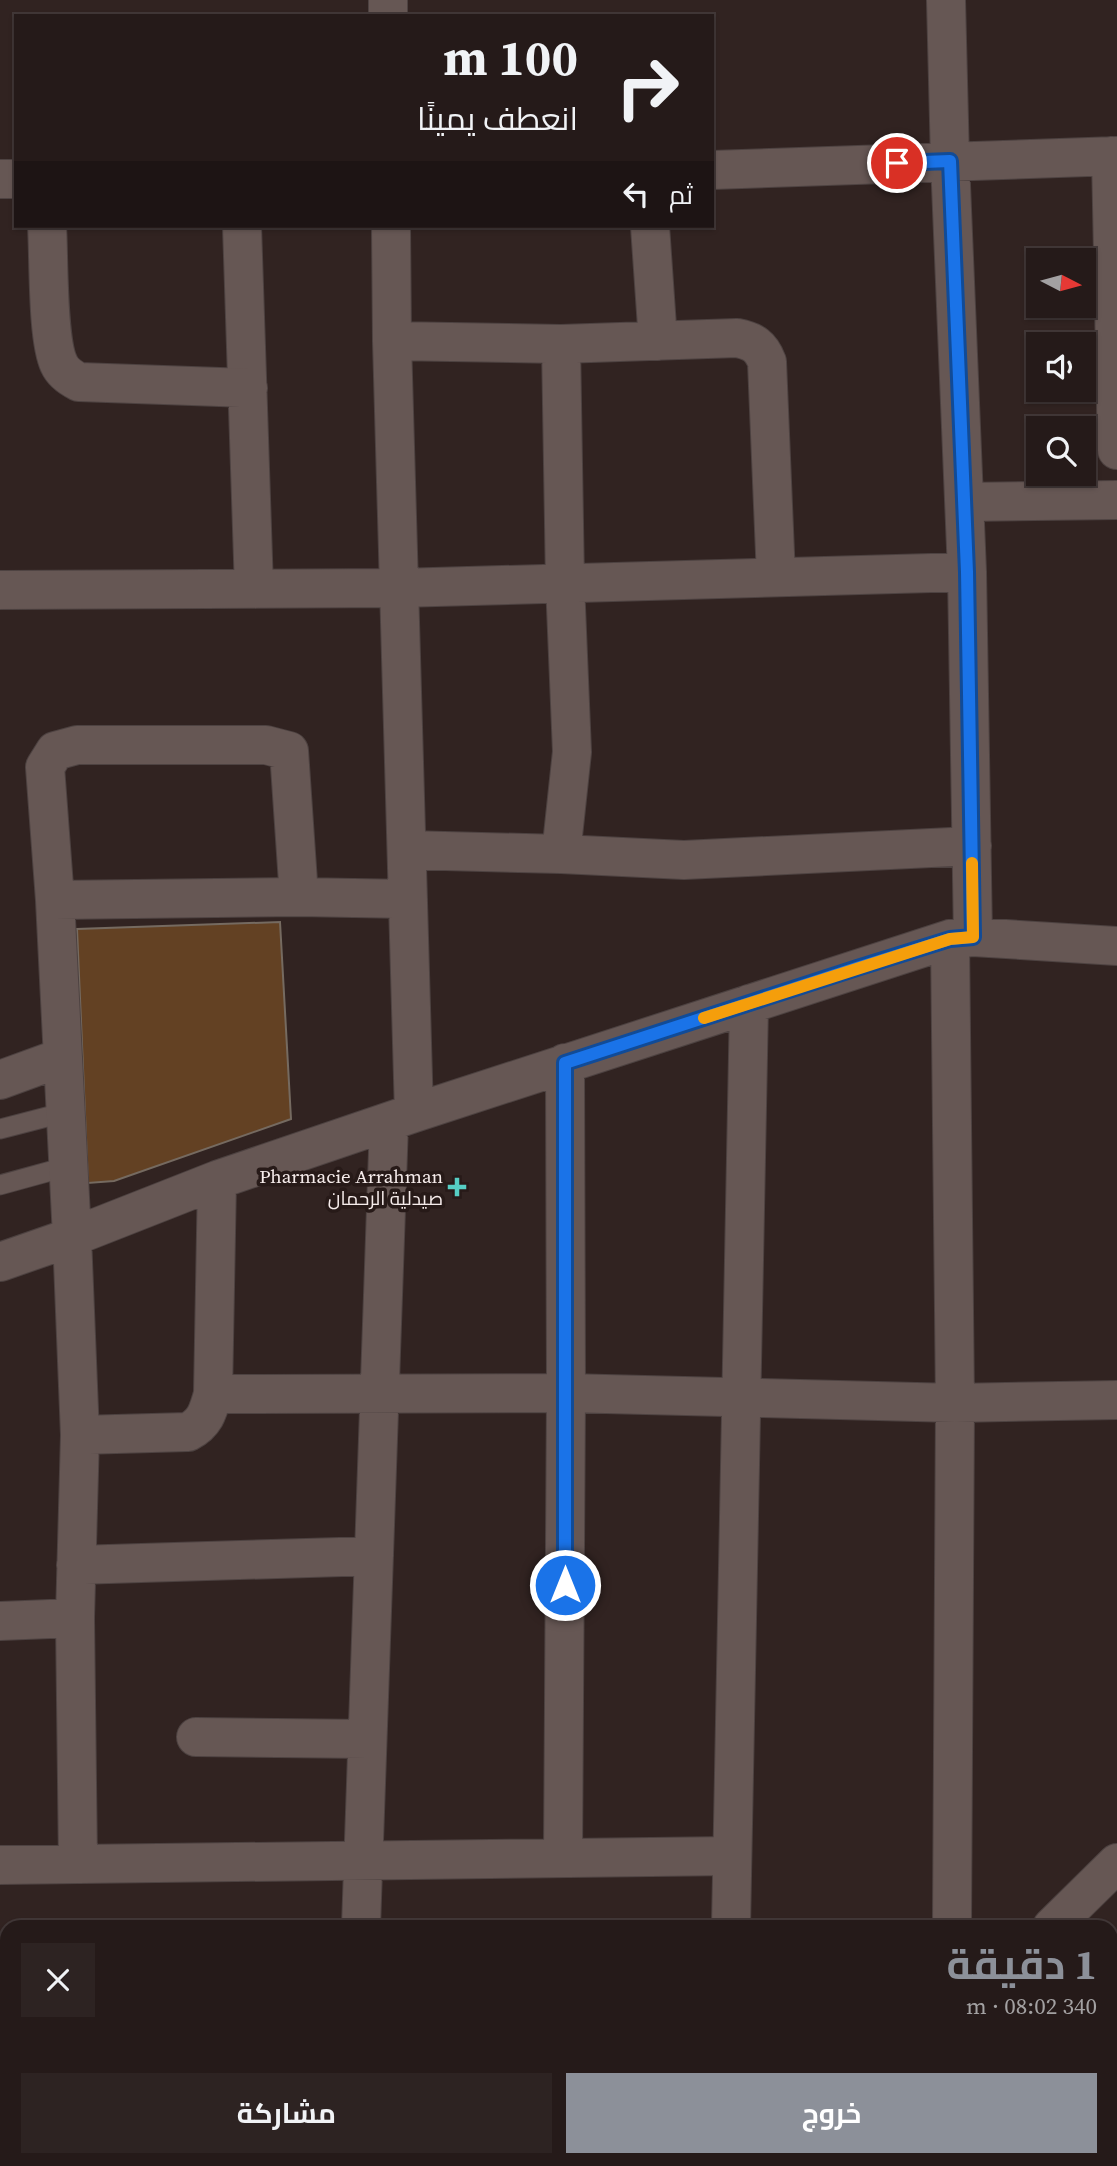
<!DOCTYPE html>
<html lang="ar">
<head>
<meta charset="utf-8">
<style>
  :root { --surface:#251a19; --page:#2d2322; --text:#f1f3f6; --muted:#a3a1a2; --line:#423838; --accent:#8c9099 }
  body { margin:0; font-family:"Source Serif 4",Cairo,serif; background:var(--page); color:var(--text); direction:rtl; height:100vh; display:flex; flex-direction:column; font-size:26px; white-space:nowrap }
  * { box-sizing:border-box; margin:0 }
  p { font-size:23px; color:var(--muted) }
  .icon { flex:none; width:38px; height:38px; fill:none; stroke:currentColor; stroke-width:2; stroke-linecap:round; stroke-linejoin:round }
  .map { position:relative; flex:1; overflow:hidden; direction:ltr }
  .sheet { position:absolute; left:0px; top:1920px; width:1118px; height:247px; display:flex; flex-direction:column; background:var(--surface); border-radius:21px 21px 0 0; box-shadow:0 2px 5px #0004,0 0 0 2px var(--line); direction:rtl }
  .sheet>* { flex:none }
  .top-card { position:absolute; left:14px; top:14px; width:700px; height:214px; border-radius:0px; box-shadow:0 2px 5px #0004,0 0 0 2px var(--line); direction:rtl; background:#251a19; color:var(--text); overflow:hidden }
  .needle { width:46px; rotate:96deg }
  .fabs { position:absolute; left:1026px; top:248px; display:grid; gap:14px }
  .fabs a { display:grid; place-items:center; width:70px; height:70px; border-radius:0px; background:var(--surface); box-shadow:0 2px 5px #0004,0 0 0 2px var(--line); font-size:35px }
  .pin { position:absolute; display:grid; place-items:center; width:60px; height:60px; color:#fff; margin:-30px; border:4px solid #fff; border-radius:50%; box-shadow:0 2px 7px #0007 }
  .me { position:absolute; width:77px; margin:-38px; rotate:0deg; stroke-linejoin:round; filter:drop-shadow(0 0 5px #0008) }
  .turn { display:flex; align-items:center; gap:24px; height:147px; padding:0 21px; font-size:32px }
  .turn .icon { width:91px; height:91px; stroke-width:2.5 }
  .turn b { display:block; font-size:49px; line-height:60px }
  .then { display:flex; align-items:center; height:66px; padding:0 21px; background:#0003; gap:14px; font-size:26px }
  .round { display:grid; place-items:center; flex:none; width:74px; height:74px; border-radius:0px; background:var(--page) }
  .overview { display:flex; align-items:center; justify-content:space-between; height:119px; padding:0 21px }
  h1 { font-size:42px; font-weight:700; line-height:52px; color:var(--accent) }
  .primary-button { display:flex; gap:14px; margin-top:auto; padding:14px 21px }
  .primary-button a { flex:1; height:80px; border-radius:0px; background:var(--accent); color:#fff; font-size:28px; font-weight:700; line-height:80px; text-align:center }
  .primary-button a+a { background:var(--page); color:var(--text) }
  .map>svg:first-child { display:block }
</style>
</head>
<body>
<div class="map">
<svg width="1117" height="2166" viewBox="0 0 1117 2166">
  <rect width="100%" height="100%" fill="#312321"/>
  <!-- building -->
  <path fill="#634123" stroke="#756a60" stroke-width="2" d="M280,922L291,1119L114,1181L88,1183L77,929Z"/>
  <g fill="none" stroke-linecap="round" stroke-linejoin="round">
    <defs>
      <path id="service" d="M0,1129L66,1112
        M0,1185L69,1166"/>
      <path id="minor" d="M388,0V16
        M946,0L950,161L967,572L973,937
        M1111,156L1117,450
        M712,170L1117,156
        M0,179H16
        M47,226C49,257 47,339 59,364C63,373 71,378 79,382L248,388
        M242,226L254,589
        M391,226L392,341L414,1113
        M650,226L658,341
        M392,341L561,344L737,338C753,341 761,346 767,362L776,577
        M561,344L565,583L572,752L561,854L684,860L972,846
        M965,502L1117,500
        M0,590L399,588L967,572
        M407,850L561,854
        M55,900L299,897
        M950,939L955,1403L952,1927
        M0,1080L63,1057
        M0,1262L72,1237L217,1180L414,1113L950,939L973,937L1117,946
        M213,1394L566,1393L955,1403L1117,1400
        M80,1435L188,1432C205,1423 208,1412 213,1394L217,1180
        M76,1565L374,1556
        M0,1621L75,1618
        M196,1737L367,1739
        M563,1858L566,1393L565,1063
        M78,1864L75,1618L80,1435L72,1237L55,900L45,767L55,751L77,745H266L289,751L299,897L408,899
        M0,1865L732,1856
        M361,1927L389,1123
        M731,1927L749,1004
        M1052,1927L1117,1863
        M956,2160V2166
        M328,2166V2160"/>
      <path id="tertiary" d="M0,2004H7
        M0,2047H7
        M1111,2159L1117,2164"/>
    </defs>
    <!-- service casing -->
    <use href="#service" stroke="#4d4241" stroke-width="21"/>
    <!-- minor casing -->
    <use href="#minor" stroke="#4d4241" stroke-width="40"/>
    <!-- tertiary casing -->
    <use href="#tertiary" stroke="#4d4241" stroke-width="40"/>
    <!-- service -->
    <use href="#service" stroke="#665754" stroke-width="19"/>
    <!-- minor -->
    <use href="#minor" stroke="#665754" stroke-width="38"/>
    <!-- tertiary -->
    <use href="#tertiary" stroke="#665754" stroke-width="38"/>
  </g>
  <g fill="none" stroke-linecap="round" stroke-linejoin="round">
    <defs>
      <path id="route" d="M565,1585V1063L857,968L950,939L973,937L967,572L950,161L897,163"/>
    </defs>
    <!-- route casing -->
    <use href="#route" stroke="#114b97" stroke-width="18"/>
    <!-- route -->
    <use href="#route" stroke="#1a73e8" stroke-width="12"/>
    <!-- slow -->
    <path stroke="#f59e0b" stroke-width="12" d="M704,1018L950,939L973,937L972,863"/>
  </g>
  <!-- markers -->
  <path fill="#56cec4" stroke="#271a18" stroke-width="2.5" d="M453.5 1176.5h7v7h7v7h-7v7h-7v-7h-7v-7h7z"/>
  <g text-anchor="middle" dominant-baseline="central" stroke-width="7" stroke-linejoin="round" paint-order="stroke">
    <!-- poi labels -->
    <g font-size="19" fill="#f6eceb" stroke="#271a18" text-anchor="end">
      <text x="443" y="1176">Pharmacie Arrahman<tspan x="443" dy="22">صيدلية الرحمان</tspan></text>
    </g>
  </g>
</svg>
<div class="fabs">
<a><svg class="needle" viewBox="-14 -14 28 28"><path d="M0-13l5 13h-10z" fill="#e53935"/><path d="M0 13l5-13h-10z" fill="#a3a1a2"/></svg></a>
<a><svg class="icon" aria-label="sound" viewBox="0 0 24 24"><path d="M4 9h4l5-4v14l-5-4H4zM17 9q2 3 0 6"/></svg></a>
<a><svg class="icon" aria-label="search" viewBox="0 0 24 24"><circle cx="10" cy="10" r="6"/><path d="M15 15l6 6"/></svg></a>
</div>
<div class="pin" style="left:897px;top:163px;background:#d93025"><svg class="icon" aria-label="arrive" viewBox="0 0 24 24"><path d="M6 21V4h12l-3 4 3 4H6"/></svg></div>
<svg class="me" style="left:565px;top:1585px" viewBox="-20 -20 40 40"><circle r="17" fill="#1a73e8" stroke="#fff" stroke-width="3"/><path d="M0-11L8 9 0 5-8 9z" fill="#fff"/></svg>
<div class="top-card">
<div class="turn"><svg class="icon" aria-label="right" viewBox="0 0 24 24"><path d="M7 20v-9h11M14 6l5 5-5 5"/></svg><div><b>100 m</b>انعطف يمينًا</div></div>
<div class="then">ثم<svg class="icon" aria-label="left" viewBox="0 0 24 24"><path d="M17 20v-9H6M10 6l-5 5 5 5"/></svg></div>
</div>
<section class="sheet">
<div class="overview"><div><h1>1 دقيقة</h1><p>340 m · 08:02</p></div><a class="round"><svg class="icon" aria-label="close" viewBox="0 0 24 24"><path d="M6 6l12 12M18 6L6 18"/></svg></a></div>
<div class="primary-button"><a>خروج</a><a>مشاركة</a></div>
</section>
</div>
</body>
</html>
